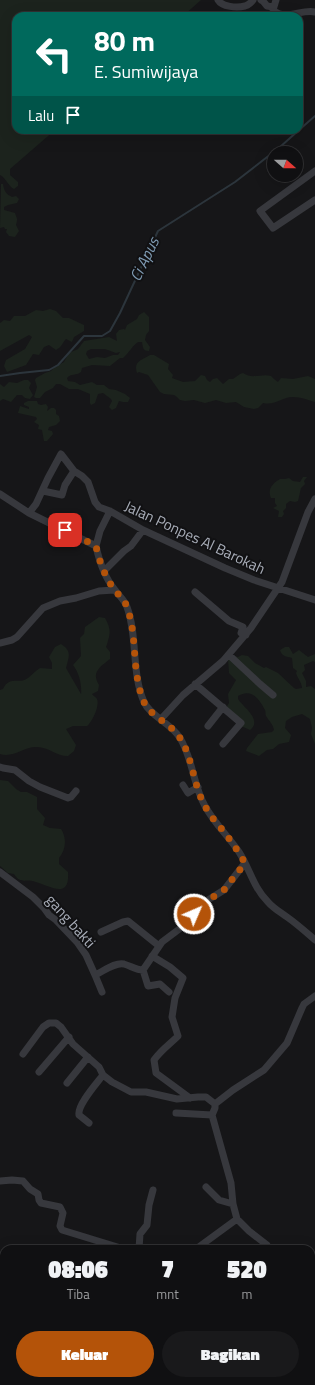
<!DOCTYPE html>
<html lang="id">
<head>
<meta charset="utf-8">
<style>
  :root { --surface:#101012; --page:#19191b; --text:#f1f3f6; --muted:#9c9d9f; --line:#303032; --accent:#b45309 }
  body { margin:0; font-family:"Titillium Web",sans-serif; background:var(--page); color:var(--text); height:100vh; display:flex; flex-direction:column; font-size:15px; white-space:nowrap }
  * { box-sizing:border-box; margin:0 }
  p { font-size:13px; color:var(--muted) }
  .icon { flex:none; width:22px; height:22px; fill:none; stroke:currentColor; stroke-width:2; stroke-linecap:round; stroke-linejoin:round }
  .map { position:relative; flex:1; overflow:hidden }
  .drawer { position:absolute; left:0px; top:1245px; width:315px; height:140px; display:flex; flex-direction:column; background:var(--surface); border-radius:12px 12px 0 0; box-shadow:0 4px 16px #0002,0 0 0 1px var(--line) }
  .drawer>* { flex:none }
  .top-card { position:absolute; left:12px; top:12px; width:291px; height:122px; border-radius:12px; box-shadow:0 4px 16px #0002,0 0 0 1px var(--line); background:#00695c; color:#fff; overflow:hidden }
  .needle { width:26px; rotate:111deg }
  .buttons { position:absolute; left:267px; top:146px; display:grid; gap:8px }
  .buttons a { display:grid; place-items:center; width:36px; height:36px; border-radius:50%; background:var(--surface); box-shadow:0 4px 16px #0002,0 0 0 1px var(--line); font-size:20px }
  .pin { position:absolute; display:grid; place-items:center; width:34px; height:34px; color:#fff; margin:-17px; border-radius:8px; box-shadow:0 2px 6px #0006 }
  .me { position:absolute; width:44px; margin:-22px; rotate:45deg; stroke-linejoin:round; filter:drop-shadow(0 0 3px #0008) }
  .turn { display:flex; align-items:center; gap:14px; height:84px; padding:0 16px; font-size:18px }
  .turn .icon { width:52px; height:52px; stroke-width:2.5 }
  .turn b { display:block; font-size:28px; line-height:34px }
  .then { display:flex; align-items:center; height:38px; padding:0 16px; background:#0003; gap:8px; font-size:15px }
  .eta { display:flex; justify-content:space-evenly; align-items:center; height:68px; text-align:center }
  .eta b { font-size:24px; font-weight:800; line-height:28px }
  .primary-button { display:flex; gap:8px; margin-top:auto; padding:8px 16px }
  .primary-button a { flex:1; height:46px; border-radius:24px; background:var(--accent); color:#fff; font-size:16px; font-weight:800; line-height:46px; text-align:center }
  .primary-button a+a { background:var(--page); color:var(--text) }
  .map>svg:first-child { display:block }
</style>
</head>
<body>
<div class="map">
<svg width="315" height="1385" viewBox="0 0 315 1385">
  <rect width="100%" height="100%" fill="#161618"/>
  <!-- green -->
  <path fill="#1c231d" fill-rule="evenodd" d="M0,0H201L183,16H16V130H55L10,169V175L18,182V186L14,189C8,186 6,178 0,175Z
    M1,184H3C4,191 6,194 12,197L16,196L19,199L17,203L8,205L4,207V210L15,213C17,220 18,217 16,225L19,231L15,237L9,236L6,232L7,229H5L4,227L0,228Z
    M50,309L56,311L63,318H69L84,325V331L74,337L72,342L66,339C62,343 63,346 56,350L49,345L44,347L39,355L33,354L26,365L7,372L4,366L6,360L25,349L32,337L29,335L0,351V323L4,320L10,321L14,316H25L36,310L43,311Z
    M144,312L149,317V331L146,335L145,340L150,347L149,351C143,351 143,348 142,342H138C132,346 129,353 123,358H120L110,366L92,365L82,368L81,372C76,376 71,373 67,378L68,381L75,382L80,385L92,382L97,385H104L109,389L116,390L125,394L130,398L128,402H123L119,401L116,408L112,410L109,407L112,401L111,399L103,393L98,394L95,403L91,405L90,403V394L78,389H69L60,384H56L53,388L45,392L40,398H36L34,397L37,387L35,380L36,378L45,373L51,371L55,367L64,362L69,353L78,349L84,341L109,337L117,341L116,334L119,330L124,329L125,330L127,325L137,319L139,315ZM91,349H105L116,353L120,352L118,355H113L105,358L97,357L89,359L86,354L87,351Z
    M150,355H154L169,364L168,369L173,375L172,378L183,382L195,381L201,375L205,376L207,380L210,382L213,379L217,378L223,384L229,379H233L240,374L243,373C253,380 261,373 271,376L274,379L278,382L281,378L293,379L308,376L315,379V402C308,400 301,397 293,397C282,397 275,406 263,403L258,408L254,409L244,407L236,402L226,403L216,400L205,403L194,400L185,401L180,400L177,397L174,395L164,394L160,392L148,375L139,372L137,373C133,361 142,360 150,355Z
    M24,380H28L31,383L29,388L33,395L30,399L25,398L22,395H17L11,402L3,399L0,401V384L4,387L9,382L17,383Z
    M28,401H37L38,404L41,405L46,404L48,407L47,411L51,408H54L56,410V414L59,416L60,421L56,425L49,427L48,430L52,431L53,434L47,441H44L42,430L38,429L39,425L34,422L37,419L36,417L18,413L20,406L29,409V407L24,405V403Z
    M303,477H307L304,481L305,484L301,488L298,501L295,502L290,501L286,504V508L283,511L284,514L282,517H278L279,511L273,508L277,506L275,503V498H271C267,489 273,483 280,479H285L289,478L293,481L300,482Z
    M99,617L105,618C112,630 110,635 106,647L110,652V659C100,667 91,672 99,685L98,691L92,694C93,696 96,697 97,699C100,706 92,722 87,726H73L66,729L76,745L74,751L68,756C56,756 47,746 36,747C23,747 14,758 0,754V690L3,689C10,675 19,685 28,678C32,675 35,671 40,668L52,669V663L49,657L55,647L61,644C72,651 69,656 66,668L81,694C82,684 79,673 73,665L81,656L80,638L84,634L85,627Z
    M285,647H289L293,654L299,650L308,657L315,654V662L313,661L304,665L305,670L302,673L306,681V687L311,686L315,689V744L311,734L312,728L310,719L302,714L292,717L286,721L285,728L291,735L289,742L279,744L273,749L267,750L259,756L246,751L247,748L258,734L272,732L274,730C273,724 269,721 266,716C265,714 266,712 265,710C259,698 251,688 238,696V699C243,707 263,720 250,730L241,726L226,708L229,703L228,694L236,680L229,673L228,659L232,655L238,657L242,655L248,656L255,663L264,668L266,667L278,673L294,688L296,689L302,688C302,683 298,679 296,673L297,671L293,668L292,658C286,656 282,657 280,650Z
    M0,780L8,781L16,789L21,792H27L37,797V809L45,818L43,825L50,828L61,829C67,838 66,850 59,858V864L68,872C70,900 50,886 36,882C25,878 21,885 14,874L8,873L0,866Z"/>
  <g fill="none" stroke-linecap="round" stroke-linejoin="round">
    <!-- stream -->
    <path stroke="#2c353c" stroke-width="2" d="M299,130L315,116
      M0,376L20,373L49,370L58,365L84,336H102L110,331L120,313L158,231L235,182L280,147L299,130
      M0,1267L4,1271
      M311,1302L315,1305"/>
    <!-- street -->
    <path stroke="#37383d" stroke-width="7" d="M218,0C222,7 237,8 245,6C248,5 251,3 253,0
      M261,0L263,1L267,6L273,7
      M276,0L273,10C285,21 301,9 315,12
      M315,171L260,211L273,228L315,200
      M43,491L62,495L65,485L74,471
      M0,494L29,513L96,546C99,560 105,578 115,590C119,596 124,599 127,607C138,637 131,672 144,702C150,716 172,724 180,738C193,759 193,785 205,806C214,823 229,837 239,852C250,869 253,887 268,902C273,908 280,912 287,917C297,924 306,932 315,940
      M29,513L36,504L48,478L61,454L74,471L82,476L88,482L95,502L99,507L110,511L143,530L225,568L254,580L315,600
      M96,546L100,531L110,511
      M104,571L124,551L131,546L143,530
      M195,592L229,621L243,627L241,633L246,635
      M0,643L12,640L17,637L43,608L60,601L76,598L99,591L114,590
      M229,655L260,684L273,695
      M195,684L241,723L223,744
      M161,719L183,695L223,661L251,628L282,582L308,512L315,499
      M208,726L223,707
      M0,767L3,768L15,770L29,781L40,787L68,798L71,797L76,791
      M183,785L188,793L198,787
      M0,872L33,897L44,908L49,915L56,920L77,942L86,955L95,975C104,971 115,962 124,964C131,966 136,970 143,970
      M101,932L123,922L128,921L159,946
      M152,956L170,967L183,978L175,998L172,1017L178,1036C170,1044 161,1050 154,1060L156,1073L190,1098
      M95,975L102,992
      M169,992L160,984L148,986L143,970L162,942L182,927L197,909L208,900L224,890L245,863
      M23,1054L43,1027L49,1023H56L61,1027L73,1044L99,1067L103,1075
      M39,1072L69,1037
      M67,1083L88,1057
      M176,1113L212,1115
      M89,1123L79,1115C77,1105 97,1083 103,1075L112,1082L131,1092H146L177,1099L198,1097H206L215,1104
      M0,1181L12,1180L23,1181L30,1189L38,1194L39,1200L41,1203L60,1207L63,1213L60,1226L62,1230L124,1249
      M206,1187L219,1200L233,1204
      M139,1249L140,1234L147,1225L149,1205L153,1190
      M196,1249L237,1219
      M268,1249L267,1245L249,1231L237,1219L233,1204L231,1183L212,1115L215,1108V1104L233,1090L264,1070L287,1043L302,1008L304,1004L315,996
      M311,1288L315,1292
      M148,1385L150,1381"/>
  </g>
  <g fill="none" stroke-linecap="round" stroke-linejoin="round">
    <!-- route -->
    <path stroke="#b45309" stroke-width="7" stroke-dasharray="0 12.6" d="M65,530L96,546C99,560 105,578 115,590C119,596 124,599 127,607C138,637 131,672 144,702C150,716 172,724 180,738C193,758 193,785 205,806C209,814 215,821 221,828C230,839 238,851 245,863L224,890L208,900L194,914"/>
  </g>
  <g text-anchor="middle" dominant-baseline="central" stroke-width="4" stroke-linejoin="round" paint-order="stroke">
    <!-- street labels -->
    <g font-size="15" fill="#a8adb8" stroke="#111113">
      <text transform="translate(195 537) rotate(25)">Jalan Ponpes Al Barokah</text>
      <text transform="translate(71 921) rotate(48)">gang bakti</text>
    </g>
    <!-- water labels -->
    <g font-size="16" font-style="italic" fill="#7f9bb3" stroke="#111113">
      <text transform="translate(144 259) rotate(-64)">Ci Apus</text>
    </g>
  </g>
</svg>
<div class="buttons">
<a><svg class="needle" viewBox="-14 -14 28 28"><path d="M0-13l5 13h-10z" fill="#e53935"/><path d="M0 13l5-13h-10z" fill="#9c9d9f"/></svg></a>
</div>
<div class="pin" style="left:65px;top:530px;background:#d93025"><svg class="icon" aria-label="arrive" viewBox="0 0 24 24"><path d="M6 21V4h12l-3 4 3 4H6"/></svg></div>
<svg class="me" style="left:194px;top:914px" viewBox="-20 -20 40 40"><circle r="17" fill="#b45309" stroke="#fff" stroke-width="3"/><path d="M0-11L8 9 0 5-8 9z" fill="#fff"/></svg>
<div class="top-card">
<div class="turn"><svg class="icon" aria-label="left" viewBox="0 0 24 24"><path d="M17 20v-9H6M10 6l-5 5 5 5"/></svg><div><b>80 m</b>E. Sumiwijaya</div></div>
<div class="then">Lalu<svg class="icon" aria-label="arrive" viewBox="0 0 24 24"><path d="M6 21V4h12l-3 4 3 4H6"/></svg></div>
</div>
<section class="drawer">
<div class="eta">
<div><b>08:06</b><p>Tiba</p></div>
<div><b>7</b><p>mnt</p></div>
<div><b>520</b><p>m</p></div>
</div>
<div class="primary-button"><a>Keluar</a><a>Bagikan</a></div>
</section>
</div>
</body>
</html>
